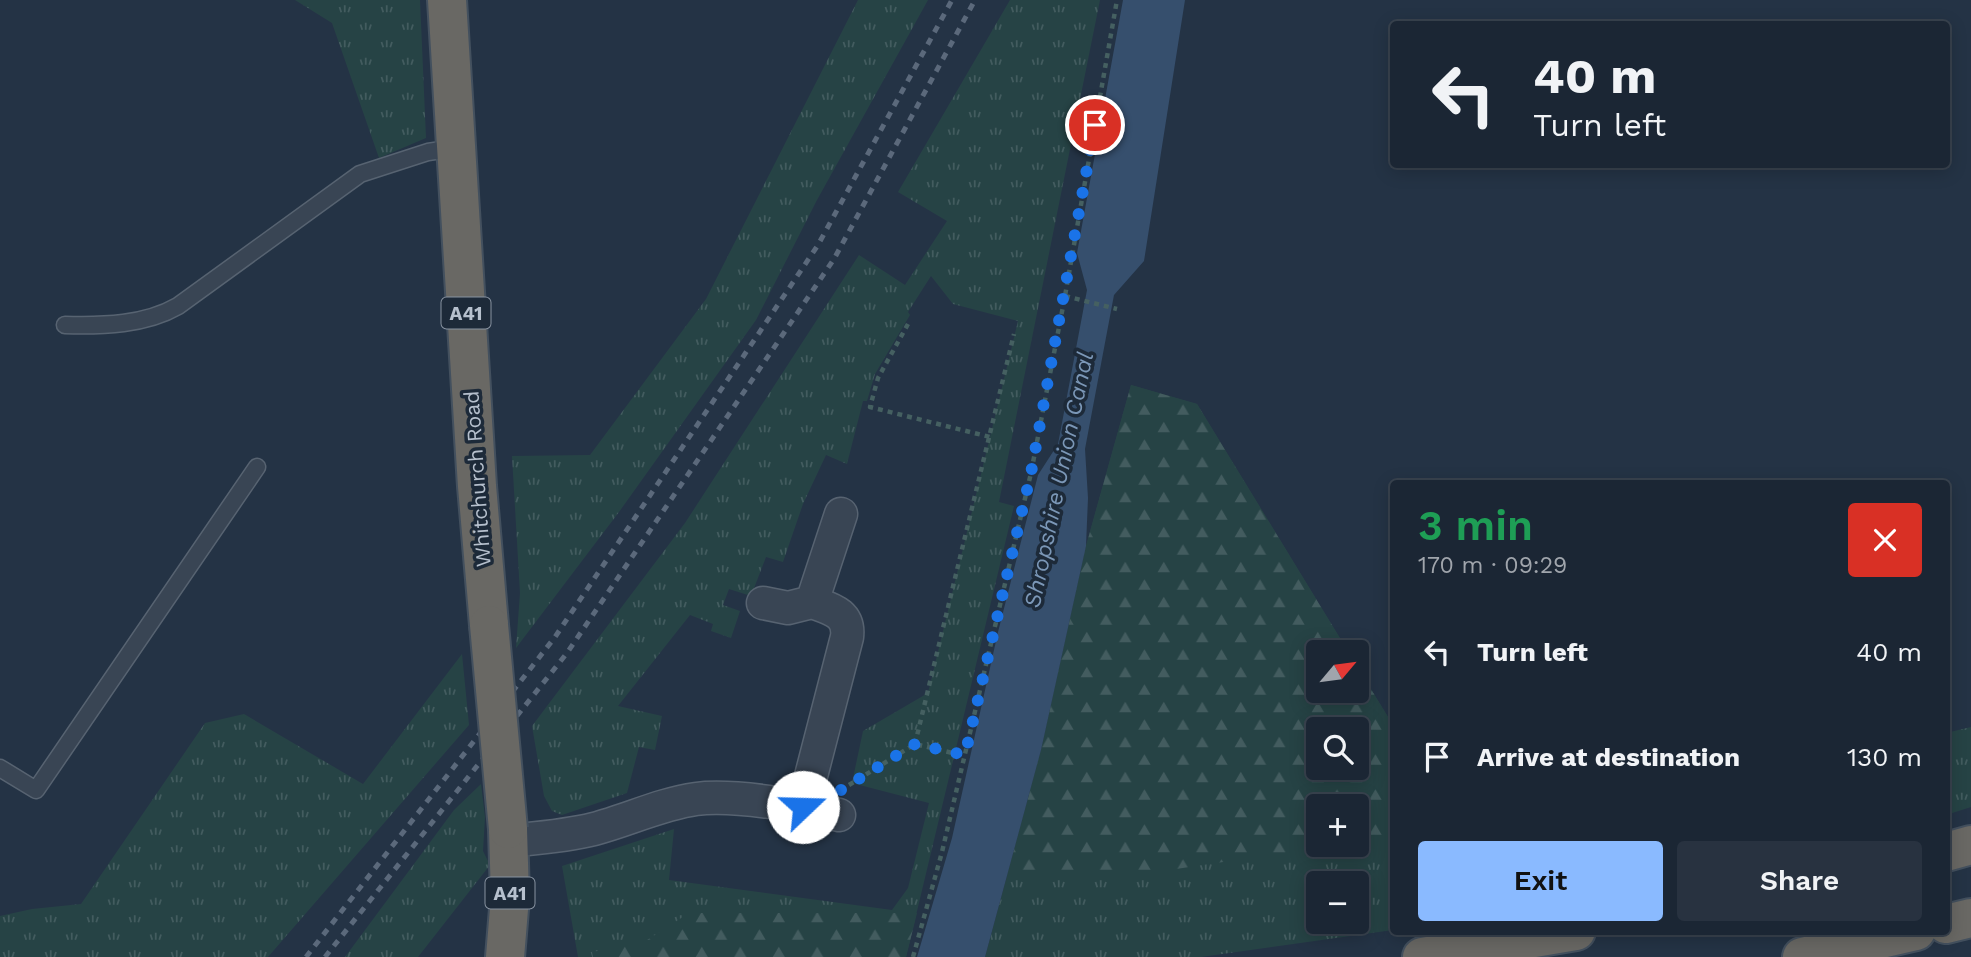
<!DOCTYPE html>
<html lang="en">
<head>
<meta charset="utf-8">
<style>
  :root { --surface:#1b2634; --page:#283240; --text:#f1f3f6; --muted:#a0a5ac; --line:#39434f; --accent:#8abaff }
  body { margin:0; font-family:"Work Sans",sans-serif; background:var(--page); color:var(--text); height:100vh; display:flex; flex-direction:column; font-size:26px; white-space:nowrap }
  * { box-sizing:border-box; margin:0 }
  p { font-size:23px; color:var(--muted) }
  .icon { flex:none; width:38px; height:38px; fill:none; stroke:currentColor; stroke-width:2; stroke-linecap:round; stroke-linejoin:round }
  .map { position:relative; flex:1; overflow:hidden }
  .drawer { position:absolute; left:1390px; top:480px; width:560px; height:455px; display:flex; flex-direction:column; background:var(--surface); border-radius:7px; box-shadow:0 4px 18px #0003,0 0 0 2px var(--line) }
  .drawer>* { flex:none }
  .hud { position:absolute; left:1390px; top:21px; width:560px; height:147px; border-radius:7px; box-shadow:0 4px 18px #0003,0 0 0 2px var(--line); background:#1b2634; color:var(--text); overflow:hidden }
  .needle { width:46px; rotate:61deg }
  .controls { position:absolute; left:1306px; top:640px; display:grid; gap:14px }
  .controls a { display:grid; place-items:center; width:63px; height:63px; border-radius:7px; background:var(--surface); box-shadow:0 4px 18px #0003,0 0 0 2px var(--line); font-size:35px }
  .pin { position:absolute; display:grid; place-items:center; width:60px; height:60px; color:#fff; margin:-30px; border:4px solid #fff; border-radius:50%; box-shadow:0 2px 7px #0007 }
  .me { position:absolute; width:77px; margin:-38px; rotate:69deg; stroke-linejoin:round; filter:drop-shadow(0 0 5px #0008) }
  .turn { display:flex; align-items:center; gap:24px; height:147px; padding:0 28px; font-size:32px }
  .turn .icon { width:91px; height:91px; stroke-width:2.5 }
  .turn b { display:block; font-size:49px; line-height:60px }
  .round { display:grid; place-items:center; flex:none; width:74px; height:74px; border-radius:7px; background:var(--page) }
  .headline { display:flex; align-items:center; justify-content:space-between; height:119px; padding:0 28px }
  h1 { font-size:42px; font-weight:600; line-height:52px; color:#1e9e55 }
  .button { display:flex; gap:14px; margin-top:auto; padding:14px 28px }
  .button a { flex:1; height:80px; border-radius:7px; background:var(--accent); color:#111; font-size:28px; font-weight:600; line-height:80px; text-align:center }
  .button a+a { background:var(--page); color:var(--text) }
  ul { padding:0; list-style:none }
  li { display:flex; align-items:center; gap:21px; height:105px; padding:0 28px }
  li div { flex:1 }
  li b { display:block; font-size:26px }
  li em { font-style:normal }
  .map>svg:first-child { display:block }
</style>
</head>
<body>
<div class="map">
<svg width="1971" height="957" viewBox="0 0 1971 957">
  <defs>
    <pattern id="grass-tufts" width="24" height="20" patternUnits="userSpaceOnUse" patternTransform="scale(1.75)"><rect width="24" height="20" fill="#264345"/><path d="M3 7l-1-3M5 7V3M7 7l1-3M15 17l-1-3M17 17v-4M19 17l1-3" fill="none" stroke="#435c5f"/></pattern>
    <pattern id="forest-firs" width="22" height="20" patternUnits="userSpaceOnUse" patternTransform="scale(1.75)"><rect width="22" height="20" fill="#264345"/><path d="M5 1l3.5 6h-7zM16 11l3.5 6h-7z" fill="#435c5f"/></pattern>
  </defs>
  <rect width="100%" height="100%" fill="#243345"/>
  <!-- grass -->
  <path fill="url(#grass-tufts)" fill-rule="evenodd" d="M295,0H420L426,138L379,158L332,23Z
    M858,0H928L817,200L756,320L619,512L516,648L520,593L512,456L590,455L706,299Z
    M1010,0H1100L999,502L1014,506L906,957H578L562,866L674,829L669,880L892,910L908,888L929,803L852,783L863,731L928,693L1018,321L953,304L931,276L908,312L910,315L875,374L867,401H863L847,464L826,455L803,504L783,562L766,557L751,596L729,589L723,605L740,611L731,638L711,631L713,624L690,615L618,706L662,716L655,750L639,747L627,793L562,815L552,811L544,796L532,726L685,523L859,255L905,285L947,221L898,192Z
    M1131,385L1197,404L1349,653H1318V691H1356V665L1393,725V930L1201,957H985L1041,750L1086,546ZM1318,730H1356V768H1318ZM1318,807H1356V845H1318ZM1318,884H1356V922H1318Z
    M462,654L469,725L268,957H0V916L32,909L81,904L205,723L244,714L363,784Z
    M1971,727V807L1946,815V733Z
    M481,784L485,817L483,851L490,865L418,957H345L454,810Z"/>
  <!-- forest -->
  <path fill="url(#forest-firs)" fill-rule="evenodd" d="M1131,385L1197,404L1349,653H1318V691H1356V665L1393,725V837L1356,843V807H1318V845H1339L1149,873L1007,876L1041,750L1086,546ZM1318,730H1356V768H1318Z
    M689,913H917L906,957H593L592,952L644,942Z"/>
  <!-- water -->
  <path fill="#364f6d" d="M1123,0H1185L1144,261L1114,295L1085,449L1088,498L1086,546L1041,750L985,957H917L952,838L998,632L1038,475L1058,444L1087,290L1077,253Z"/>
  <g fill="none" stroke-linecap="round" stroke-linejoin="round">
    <defs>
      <path id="service" d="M65,325C103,326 145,325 178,306L360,174L428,152L455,148
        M0,768L36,790L257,467"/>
      <path id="minor" d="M763,603L788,608L812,602
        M803,807L847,637C850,613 831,609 812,602L841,514
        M509,841C538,838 566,836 594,829C628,820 661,804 696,799C733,794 803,806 839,815"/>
      <path id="trunk" d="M447,0L477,486L489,625
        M1946,852L1971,845
        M1946,924L1971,918
        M505,957L510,897L508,829
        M1422,957L1576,931
        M1802,957L1916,931"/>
    </defs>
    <!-- service casing -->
    <use href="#service" stroke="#576371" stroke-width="19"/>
    <!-- minor casing -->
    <use href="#minor" stroke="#576371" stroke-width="35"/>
    <!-- trunk casing -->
    <use href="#trunk" stroke="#43505e" stroke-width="42"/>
    <!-- path -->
    <path stroke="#456061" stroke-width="4.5" stroke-dasharray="5 5" stroke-linecap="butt" d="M1065,296L1117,309
      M908,324L878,378L870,407L990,437
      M915,744L1014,334
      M849,785L915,744L965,756
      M913,957L942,852L1031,473L1065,296L1117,0"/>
    <!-- service -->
    <use href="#service" stroke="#394554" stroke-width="16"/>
    <!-- minor -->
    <use href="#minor" stroke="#394554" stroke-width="32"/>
    <!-- trunk -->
    <use href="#trunk" stroke="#696864" stroke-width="38"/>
    <!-- rail -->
    <path stroke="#5b697b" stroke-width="5" stroke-dasharray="7 7" stroke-linecap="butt" d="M306,957L555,637L818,245L952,0
      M325,957L567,653L834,259L975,0"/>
    <defs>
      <path id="trunk-bridge" d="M489,625L508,829"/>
    </defs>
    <!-- trunk-bridge casing -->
    <use href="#trunk-bridge" stroke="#43505e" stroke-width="42" stroke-linecap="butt"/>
    <!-- trunk-bridge -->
    <use href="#trunk-bridge" stroke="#696864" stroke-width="38"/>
  </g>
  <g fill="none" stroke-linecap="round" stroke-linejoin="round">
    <!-- route -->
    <path stroke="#1a73e8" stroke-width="12" stroke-dasharray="0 21.6" d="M803,807L812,808L915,744L965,755L1031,473L1095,125"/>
  </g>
  <g text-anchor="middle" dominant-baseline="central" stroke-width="7" stroke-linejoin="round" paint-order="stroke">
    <!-- shield labels -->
    <g fill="#1d2a39" stroke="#8893a1" stroke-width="2">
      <rect x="441.5" y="297.5" width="49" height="31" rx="5"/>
      <rect x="485.5" y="877.5" width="49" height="31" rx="5"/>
    </g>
    <g font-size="19" font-weight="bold" fill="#b6c0cd">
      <text x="466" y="313">A41</text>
      <text x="510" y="893">A41</text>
    </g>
    <!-- street labels -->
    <g font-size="21" fill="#b6c0cd" stroke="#1d2a39">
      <text transform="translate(477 479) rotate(-94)">Whitchurch Road</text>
    </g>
    <!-- water labels -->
    <g font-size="23" font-style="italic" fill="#7b97b7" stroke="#1d2a39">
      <text transform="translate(1059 480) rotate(-78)">Shropshire Union Canal</text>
    </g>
  </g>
</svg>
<div class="controls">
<a><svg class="needle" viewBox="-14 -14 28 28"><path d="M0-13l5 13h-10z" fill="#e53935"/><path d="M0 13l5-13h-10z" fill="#a0a5ac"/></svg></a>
<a><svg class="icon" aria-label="search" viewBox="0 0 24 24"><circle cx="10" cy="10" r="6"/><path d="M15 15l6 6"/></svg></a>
<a>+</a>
<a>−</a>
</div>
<div class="pin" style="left:1095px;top:125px;background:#d93025"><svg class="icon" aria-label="arrive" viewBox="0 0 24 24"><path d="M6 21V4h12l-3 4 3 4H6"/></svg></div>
<svg class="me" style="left:803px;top:807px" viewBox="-20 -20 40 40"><circle r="19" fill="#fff"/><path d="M0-13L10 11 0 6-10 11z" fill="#1a73e8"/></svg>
<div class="hud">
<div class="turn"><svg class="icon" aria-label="left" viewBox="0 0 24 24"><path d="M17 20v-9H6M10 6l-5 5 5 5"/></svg><div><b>40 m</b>Turn left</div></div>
</div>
<section class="drawer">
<div class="headline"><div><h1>3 min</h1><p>170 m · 09:29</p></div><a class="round" style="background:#d93025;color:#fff"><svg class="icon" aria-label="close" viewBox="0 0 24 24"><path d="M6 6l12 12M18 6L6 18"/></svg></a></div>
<ul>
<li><svg class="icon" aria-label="left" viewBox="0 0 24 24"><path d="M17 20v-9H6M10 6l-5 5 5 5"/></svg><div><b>Turn left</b></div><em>40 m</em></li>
<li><svg class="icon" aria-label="arrive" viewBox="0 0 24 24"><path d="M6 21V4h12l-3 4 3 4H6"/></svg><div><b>Arrive at destination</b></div><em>130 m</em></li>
</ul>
<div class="button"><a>Exit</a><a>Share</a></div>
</section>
</div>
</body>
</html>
